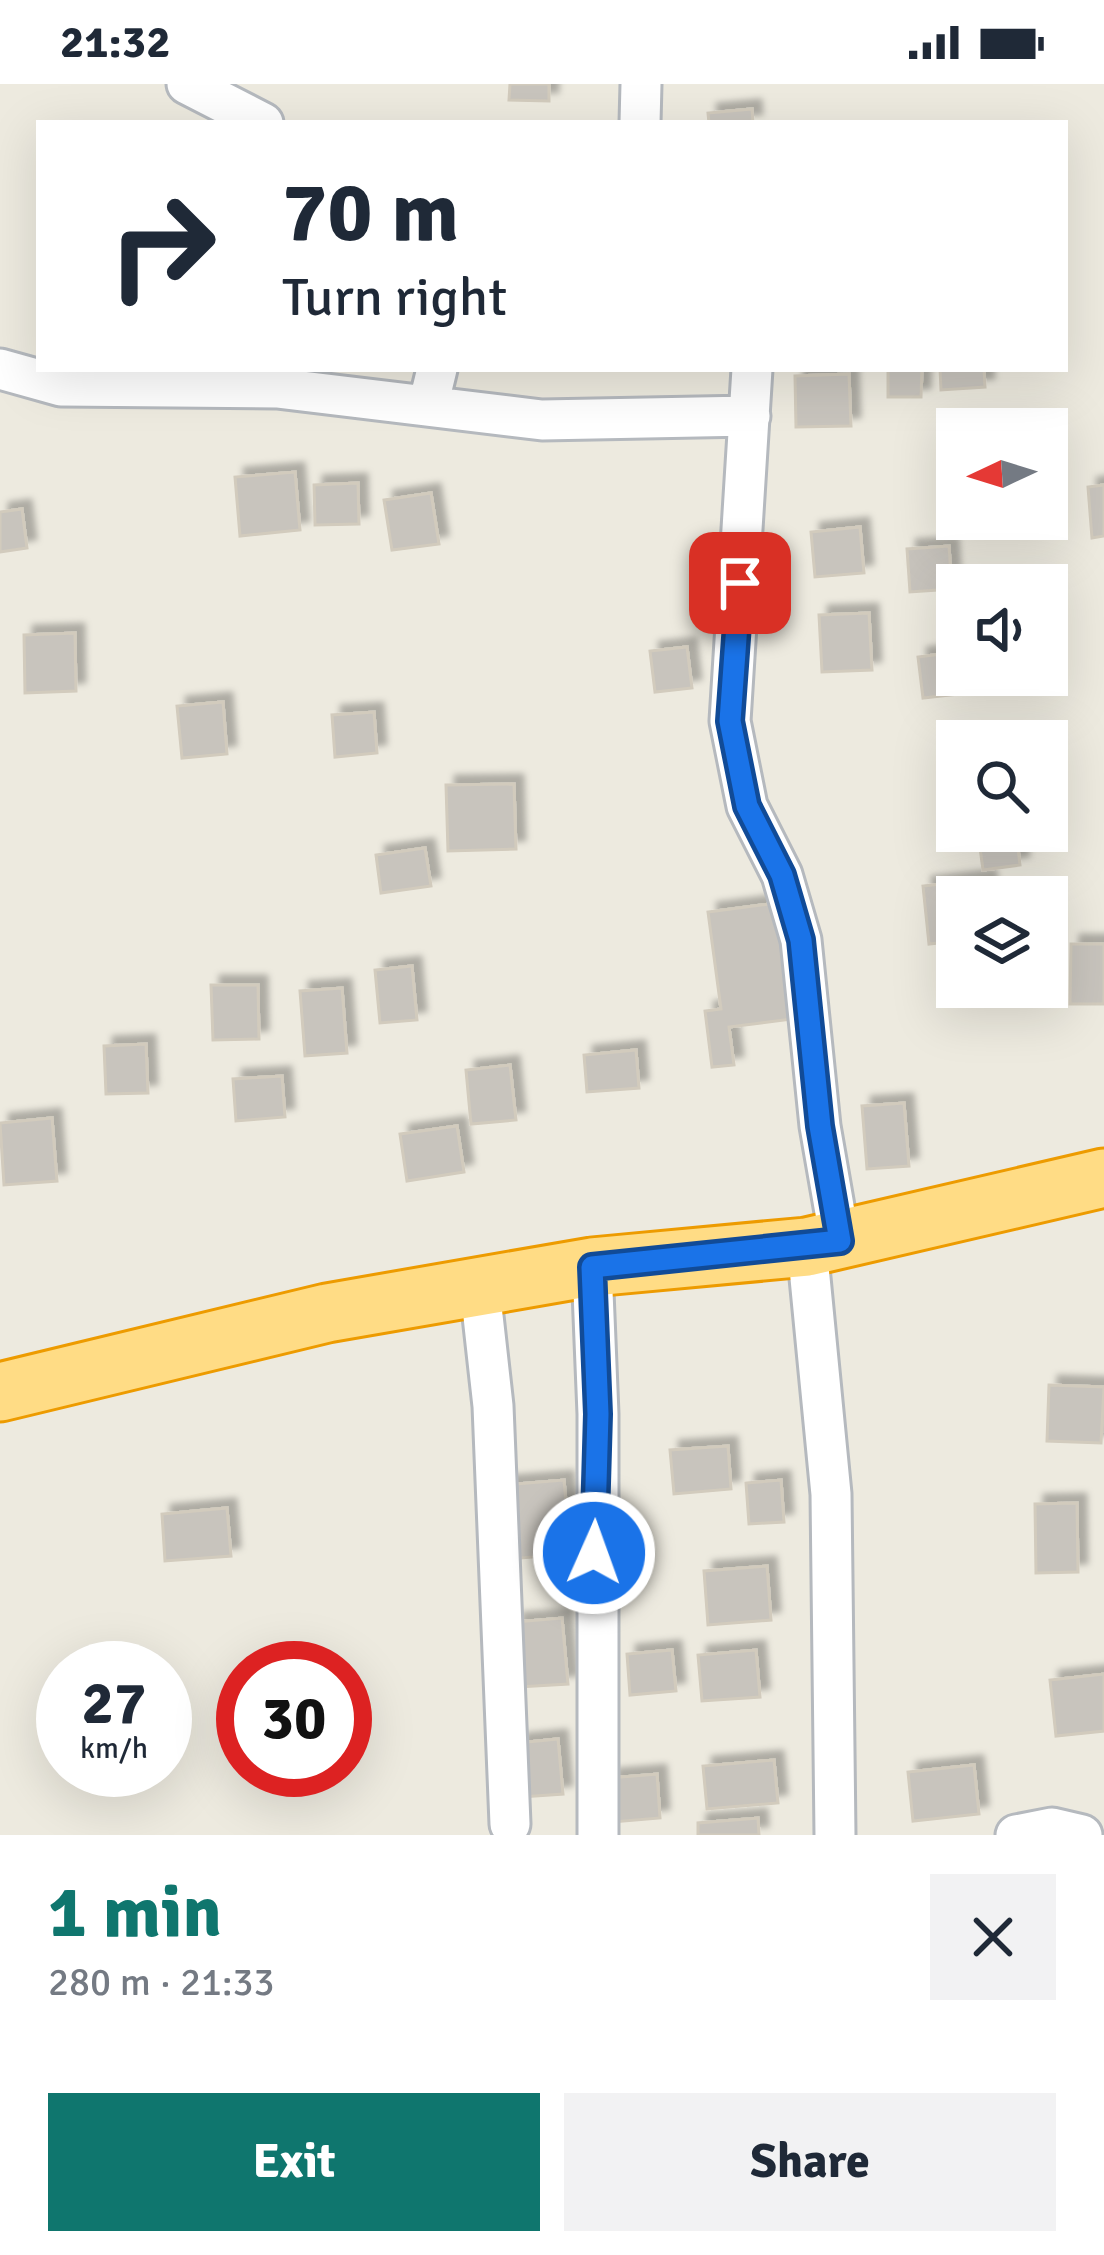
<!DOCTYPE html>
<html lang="en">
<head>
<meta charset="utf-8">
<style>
  :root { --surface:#fff; --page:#f2f2f3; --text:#1f2937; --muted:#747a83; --accent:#0f766e }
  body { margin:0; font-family:Signika,sans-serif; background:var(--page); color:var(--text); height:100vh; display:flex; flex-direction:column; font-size:45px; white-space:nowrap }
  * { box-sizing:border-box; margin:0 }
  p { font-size:39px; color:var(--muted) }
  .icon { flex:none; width:66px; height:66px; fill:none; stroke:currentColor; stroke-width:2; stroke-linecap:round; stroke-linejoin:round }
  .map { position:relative; height:1751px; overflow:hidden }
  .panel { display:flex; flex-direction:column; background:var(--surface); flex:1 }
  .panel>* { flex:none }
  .top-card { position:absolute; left:36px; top:36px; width:1032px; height:252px; border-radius:0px; box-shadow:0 12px 48px #0002; background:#fff; color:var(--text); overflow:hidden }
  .needle { width:78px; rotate:266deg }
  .fabs { position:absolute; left:936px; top:324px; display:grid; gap:24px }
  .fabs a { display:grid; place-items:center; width:132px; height:132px; border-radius:0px; background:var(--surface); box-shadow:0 12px 48px #0002; font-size:60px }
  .speed { position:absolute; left:36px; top:1557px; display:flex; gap:24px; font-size:60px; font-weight:700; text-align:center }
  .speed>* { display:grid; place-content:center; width:156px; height:156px; border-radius:50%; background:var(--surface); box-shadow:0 12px 48px #0002; line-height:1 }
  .speed small { font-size:30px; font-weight:400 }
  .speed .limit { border:18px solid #d22; background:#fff; color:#111 }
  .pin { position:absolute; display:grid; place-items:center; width:102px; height:102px; color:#fff; margin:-51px; border-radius:24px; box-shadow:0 6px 18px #0006 }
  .me { position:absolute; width:132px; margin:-66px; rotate:2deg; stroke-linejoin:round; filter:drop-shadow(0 0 9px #0008) }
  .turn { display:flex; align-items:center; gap:42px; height:252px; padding:0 48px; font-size:54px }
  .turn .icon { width:156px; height:156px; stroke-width:2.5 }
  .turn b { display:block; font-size:84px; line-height:102px }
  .round { display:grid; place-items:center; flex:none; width:126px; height:126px; border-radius:0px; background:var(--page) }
  .overview { display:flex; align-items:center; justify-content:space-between; height:204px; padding:0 48px }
  h1 { font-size:72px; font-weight:700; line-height:90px; color:var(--accent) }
  .primary-button { display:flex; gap:24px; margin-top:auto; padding:24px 48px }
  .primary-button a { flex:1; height:138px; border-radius:0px; background:var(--accent); color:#fff; font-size:48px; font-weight:700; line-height:138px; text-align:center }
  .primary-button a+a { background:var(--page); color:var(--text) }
  .status { display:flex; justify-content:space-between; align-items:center; height:84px; padding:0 60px; background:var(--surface); direction:ltr }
  .status svg { height:33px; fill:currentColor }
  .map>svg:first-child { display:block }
</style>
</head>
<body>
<div class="status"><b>21:32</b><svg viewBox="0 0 49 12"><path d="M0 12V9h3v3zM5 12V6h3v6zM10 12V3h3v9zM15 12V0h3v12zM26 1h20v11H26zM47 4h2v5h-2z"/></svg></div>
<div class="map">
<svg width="1104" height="1751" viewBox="0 0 1104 1751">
  <defs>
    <filter id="shadow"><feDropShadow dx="9" dy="-9" stdDeviation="3" flood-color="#0004"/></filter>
  </defs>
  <rect width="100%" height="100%" fill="#edeadf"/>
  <!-- building -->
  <path fill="#c8c4bd" stroke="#d2cbbd" stroke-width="3" filter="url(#shadow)" d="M510,0H549V17L509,16Z
    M752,25L753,39H709L708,29Z
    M888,285H922L921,313H888Z
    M940,285H984L985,303L941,306Z
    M849,290L851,342L796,343L795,292Z
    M295,388L300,446L240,452L235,393Z
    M358,399L359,440L315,441L314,401Z
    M1104,401V452L1092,454L1088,403Z
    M431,409L439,460L392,466L384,416Z
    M22,425L27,464L0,468V428Z
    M860,443L864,489L815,493L811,448Z
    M949,462L952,505L910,508L907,465Z
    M869,529L872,586L822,588L819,531Z
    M75,549L76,607L25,609L24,551Z
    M687,563L692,604L655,608L650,567Z
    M957,568V591H966L968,609L923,614L918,573Z
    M223,618L227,670L182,674L177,622Z
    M374,628L377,669L335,673L332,631Z
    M514,700L516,765L448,767L446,701Z
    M1016,747L1020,781L983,786L978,749Z
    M425,764L431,802L381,809L376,771Z
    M987,795L989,813H957V857L929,860L923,802Z
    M777,819L792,935L729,943L734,981L712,983L705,927L721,925L708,828Z
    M1071,860H1104V920H1070Z
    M412,882L417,936L380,939L375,886Z
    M211,901H258L259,955L213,956Z
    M342,904L347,969L305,972L300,907Z
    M146,960L148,1009L106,1010L104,962Z
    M636,966L639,1004L587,1008L584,971Z
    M510,981L516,1036L471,1040L466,986Z
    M282,992L285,1033L236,1037L233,995Z
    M904,1019L909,1082L867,1085L862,1022Z
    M52,1034L57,1097L4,1101L0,1039Z
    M457,1042L464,1088L407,1097L400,1050Z
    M1049,1301L1104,1303L1101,1359L1047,1357Z
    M728,1362L731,1405L674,1410L670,1366Z
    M564,1396L571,1470L509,1475L503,1401Z
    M781,1396L784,1438L749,1440L746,1399Z
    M1077,1419L1078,1488L1036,1489L1035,1420Z
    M227,1424L231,1472L165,1477L162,1430Z
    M767,1482L771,1536L708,1541L704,1487Z
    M562,1534L568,1600L519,1603L514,1538Z
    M672,1566L676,1607L630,1611L627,1570Z
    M756,1566L760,1613L702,1617L698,1571Z
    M1104,1590V1647L1056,1652L1050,1596Z
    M558,1655L563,1710L522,1713L517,1659Z
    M774,1676L778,1719L707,1725L703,1682Z
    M974,1681L979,1730L913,1737L908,1688Z
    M657,1690L660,1734L613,1738L609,1694Z
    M758,1734L759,1751H698V1739Z"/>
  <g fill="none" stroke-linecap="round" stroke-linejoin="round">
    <defs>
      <path id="minor" d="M187,0L263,39
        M640,39L641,0
        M0,285L61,302L277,304L542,336L750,332
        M752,285L730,637L747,722L782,791L801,856L820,1042L840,1157
        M428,322L437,285
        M807,1163L831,1410L835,1751
        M592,1183L598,1330V1751
        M480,1205L493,1322L510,1740
        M1016,1751L1052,1744L1082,1751"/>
      <path id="highway" d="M0,1308L327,1229L592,1183L807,1163L1104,1094"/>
    </defs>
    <!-- minor casing -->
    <use href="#minor" stroke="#b5b9be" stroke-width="45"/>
    <!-- highway casing -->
    <use href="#highway" stroke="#ed9b00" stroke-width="63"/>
    <!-- minor -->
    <use href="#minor" stroke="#fff" stroke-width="39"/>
    <!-- highway -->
    <use href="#highway" stroke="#ffdc85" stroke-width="57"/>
  </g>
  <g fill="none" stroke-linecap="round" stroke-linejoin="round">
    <defs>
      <path id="route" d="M594,1469L598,1330L592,1183L840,1157L820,1042L801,856L782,791L747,722L730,637L740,499"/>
    </defs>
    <!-- route casing -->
    <use href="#route" stroke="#114b97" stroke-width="30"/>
    <!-- route -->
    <use href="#route" stroke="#1a73e8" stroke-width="21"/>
  </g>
</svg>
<div class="fabs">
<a><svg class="needle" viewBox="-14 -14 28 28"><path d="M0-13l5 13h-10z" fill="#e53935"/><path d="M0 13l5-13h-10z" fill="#747a83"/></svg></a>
<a><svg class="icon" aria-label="sound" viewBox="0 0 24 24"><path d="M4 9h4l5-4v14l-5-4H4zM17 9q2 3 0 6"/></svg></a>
<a><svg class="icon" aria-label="search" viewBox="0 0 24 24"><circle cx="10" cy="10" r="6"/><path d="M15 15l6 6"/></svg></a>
<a><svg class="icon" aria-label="layers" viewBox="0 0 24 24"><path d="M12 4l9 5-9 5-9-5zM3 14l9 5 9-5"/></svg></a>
</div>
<div class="speed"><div>27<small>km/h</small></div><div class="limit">30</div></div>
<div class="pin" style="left:740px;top:499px;background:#d93025"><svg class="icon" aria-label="arrive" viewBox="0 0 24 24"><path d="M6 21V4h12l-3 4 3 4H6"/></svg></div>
<svg class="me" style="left:594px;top:1469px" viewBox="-20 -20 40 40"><circle r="17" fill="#1a73e8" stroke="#fff" stroke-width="3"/><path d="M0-11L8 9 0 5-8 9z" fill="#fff"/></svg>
<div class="top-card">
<div class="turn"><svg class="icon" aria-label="right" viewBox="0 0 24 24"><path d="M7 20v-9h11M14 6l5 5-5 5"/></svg><div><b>70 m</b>Turn right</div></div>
</div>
</div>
<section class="panel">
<div class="overview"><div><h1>1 min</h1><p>280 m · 21:33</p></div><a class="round"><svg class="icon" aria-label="close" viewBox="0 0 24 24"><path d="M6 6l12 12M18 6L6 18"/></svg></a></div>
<div class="primary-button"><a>Exit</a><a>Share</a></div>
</section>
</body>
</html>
